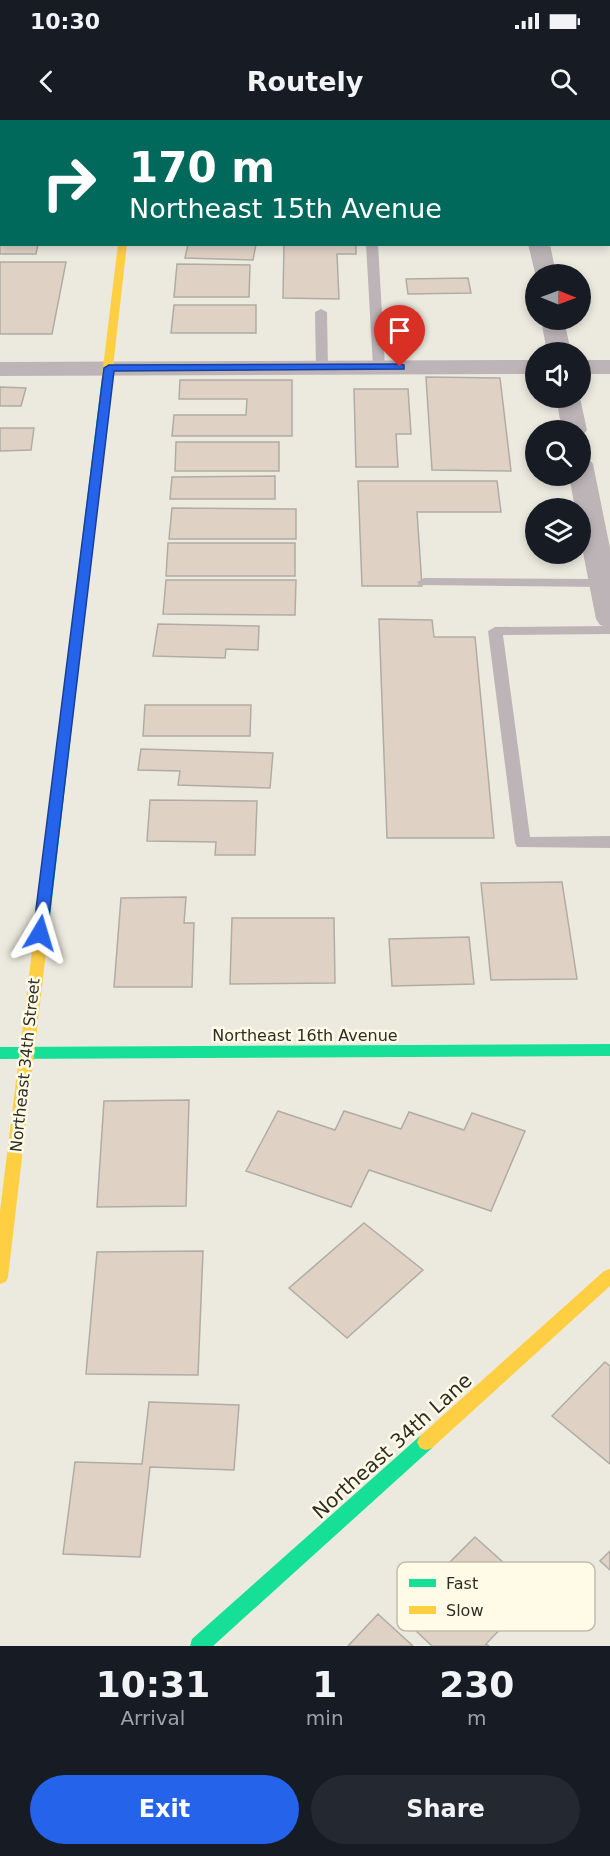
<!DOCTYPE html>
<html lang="en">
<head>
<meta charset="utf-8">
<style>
  :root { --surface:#171b24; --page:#242831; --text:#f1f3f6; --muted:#9ea1a6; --accent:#2563eb }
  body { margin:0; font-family:"DejaVu Sans",sans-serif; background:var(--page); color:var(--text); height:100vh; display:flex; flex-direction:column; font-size:22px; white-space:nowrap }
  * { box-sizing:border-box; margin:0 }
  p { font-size:20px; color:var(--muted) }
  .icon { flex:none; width:33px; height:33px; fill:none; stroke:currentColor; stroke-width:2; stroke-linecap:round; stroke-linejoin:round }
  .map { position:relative; height:1526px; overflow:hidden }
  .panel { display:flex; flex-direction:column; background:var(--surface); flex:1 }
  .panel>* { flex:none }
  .guide { position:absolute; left:0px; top:0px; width:610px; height:126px; box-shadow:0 3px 9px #0003; background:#00695c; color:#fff; overflow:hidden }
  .needle { width:39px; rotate:91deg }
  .tools { position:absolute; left:525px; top:144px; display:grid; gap:12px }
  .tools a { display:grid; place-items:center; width:66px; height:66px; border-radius:50%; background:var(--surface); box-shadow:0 3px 9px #0003; font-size:30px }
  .pin { position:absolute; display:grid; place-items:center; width:51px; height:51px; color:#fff; margin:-62px -26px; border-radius:50% 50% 50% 0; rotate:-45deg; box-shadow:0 0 6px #0007 }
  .pin .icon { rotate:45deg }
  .me { position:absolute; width:66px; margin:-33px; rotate:7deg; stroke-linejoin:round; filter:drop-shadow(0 0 4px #0008) }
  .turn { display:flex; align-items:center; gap:21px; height:126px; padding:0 30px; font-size:27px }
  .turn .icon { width:78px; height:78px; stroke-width:2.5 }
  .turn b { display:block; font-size:42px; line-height:51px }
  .eta { display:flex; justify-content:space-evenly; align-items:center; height:102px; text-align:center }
  .eta b { font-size:36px; font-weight:700; line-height:42px }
  .primary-button { display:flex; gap:12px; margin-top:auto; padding:12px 30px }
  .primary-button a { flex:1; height:69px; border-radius:36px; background:var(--accent); color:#fff; font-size:24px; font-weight:700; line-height:69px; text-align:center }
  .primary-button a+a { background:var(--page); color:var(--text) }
  .status { display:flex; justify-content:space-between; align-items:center; height:42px; padding:0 30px; background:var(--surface); direction:ltr }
  .status svg { height:16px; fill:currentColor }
  header { display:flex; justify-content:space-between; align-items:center; height:78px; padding:0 30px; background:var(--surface); font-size:27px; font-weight:700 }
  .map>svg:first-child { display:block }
</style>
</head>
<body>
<div class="status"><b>10:30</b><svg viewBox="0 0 49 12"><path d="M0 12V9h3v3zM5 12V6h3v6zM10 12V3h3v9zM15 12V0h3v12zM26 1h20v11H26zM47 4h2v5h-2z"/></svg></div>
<header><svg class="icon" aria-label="back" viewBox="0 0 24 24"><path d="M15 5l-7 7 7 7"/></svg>Routely<svg class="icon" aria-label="search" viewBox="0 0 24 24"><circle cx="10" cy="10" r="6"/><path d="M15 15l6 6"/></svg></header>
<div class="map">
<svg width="610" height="1526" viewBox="0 0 610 1526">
  <rect width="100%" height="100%" fill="#eceadf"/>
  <!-- building -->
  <path fill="#dfd2c5" stroke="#b0aca5" stroke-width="1.5" d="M0,98L2,124H38L36,134H0Z
    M188,124H256L253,140L185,138Z
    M284,124H356V134H337L339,179L283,178Z
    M0,142H66L52,214H0Z
    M177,144L250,145L249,177H174Z
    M468,158L471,173L408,174L406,159Z
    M174,185H256V213H171Z
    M426,257L500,258L511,351L432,350Z
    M180,260H292V316H172L174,295H246L247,279H179Z
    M0,267L26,268L21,286H0Z
    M354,269H408L411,314H396L398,347H356Z
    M0,308H34L31,330L0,331Z
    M176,322H279V351H175Z
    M275,356V379H170L172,357Z
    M358,361H497L501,392H417L422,466H362Z
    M172,388L296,389V419H169Z
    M168,423H295V456H166Z
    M166,460H296L295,495L163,494Z
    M379,499L432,500L434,517H475L494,718H387Z
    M158,504L259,506L258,530L226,529L225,538L153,536Z
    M145,585H251L250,616H143Z
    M141,629L273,633L270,668L178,665L180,651L138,650Z
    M150,680L257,681L255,735H215L216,722L147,721Z
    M562,762L577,859L491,860L481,763Z
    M186,777L184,803H194L192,867H114L121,778Z
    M232,798H334L335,863L230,864Z
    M469,817L474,864L392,866L389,819Z
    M189,980L186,1086L97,1087L104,981Z
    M278,991L335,1010L344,991L401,1009L409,992L464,1010L472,993L525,1011L491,1091L369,1050L351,1087L246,1051Z
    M364,1103L423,1150L347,1218L289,1168Z
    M203,1131L198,1255L86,1254L97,1132Z
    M605,1242L610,1246V1344L552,1296Z
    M149,1282L239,1285L234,1350L150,1347L140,1437L63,1434L75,1342L142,1344Z
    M475,1417L536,1472L486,1524L489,1526H432L398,1494Z
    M610,1431V1450L600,1441Z
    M378,1494L413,1526H348Z"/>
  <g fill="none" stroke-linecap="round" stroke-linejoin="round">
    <!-- lane -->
    <path fill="#bcb4b6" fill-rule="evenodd" d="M366,124H378L385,247L379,251L373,247Z
      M321,189L327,192L328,248L322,252L316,248L315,192Z
      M424,458L603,459L610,463L603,467L419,465L417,462Z
      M610,506V514L503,515L530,717L610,716V728L517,727L515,723L488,511L495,507Z"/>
    <!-- street -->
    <path fill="#bcb4b6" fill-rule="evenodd" d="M0,0L10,2H2V11Z
      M127,0H147V2H127Z
      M461,0H610V7L609,2H460Z
      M528,124H550L556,154H536V157Z
      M541,200H564L571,232H547Z
      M536,240V254L0,256V242Z
      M580,240H610V254H580Z
      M556,278H580L587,310L583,315L580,316V310H562Z
      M580,336L589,339L593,344L610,428V508L600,505L596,499L580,417V388H575L569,356H580Z"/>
    <!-- fast -->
    <path fill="#16e098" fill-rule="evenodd" d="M107,253L112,256L49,807L42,812L35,807L102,256Z
      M610,924V936L0,939V927Z
      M426,1314L432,1316L435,1322L432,1328L213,1526H190L192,1519L420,1316Z"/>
    <!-- slow -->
    <path fill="#ffcf43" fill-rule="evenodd" d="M118,124H127L112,256L107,259L102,256Z
      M42,802L49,807L8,1157L6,1162L0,1164V1091L35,807Z
      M610,1149V1166L432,1328L426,1330L420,1328L417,1322L420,1316L604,1151Z"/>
  </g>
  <!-- route -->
  <path fill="#2563eb" stroke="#184099" stroke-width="1.5" d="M400,244L404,245V249L114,251L47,813L40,818L35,817L33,813L104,248L109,245Z"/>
  <g text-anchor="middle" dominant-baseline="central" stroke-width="5" stroke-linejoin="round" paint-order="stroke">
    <!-- street labels -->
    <g font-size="16" fill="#2e2d26" stroke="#fffbe7">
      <text x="305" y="915">Northeast 16th Avenue</text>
      <text transform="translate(25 945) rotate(-84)">Northeast 34th Street</text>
    </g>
    <!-- near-street labels -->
    <g font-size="20" fill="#2e2d26" stroke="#fffbe7">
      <text transform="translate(392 1326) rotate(-42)">Northeast 34th Lane</text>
    </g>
  </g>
  <!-- legend -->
  <rect x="397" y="1442" width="198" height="69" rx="9" fill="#fffbe7" stroke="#c0bdad" stroke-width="1.5"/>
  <rect x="409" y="1459" width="27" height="8" fill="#16e098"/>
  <rect x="409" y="1486" width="27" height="8" fill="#ffcf43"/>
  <g font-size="16" fill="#2e2d26">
    <text x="446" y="1469">Fast</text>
    <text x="446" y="1496">Slow</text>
  </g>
</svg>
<div class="tools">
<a><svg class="needle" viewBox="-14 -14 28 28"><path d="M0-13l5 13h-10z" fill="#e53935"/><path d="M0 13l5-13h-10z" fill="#9ea1a6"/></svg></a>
<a><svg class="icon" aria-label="sound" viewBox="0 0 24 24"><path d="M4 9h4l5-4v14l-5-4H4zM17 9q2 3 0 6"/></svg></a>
<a><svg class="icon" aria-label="search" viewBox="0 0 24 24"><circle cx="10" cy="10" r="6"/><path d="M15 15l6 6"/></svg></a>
<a><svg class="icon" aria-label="layers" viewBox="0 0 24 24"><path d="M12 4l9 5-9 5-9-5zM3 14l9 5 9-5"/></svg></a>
</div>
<div class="pin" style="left:400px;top:247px;background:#d93025"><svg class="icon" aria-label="arrive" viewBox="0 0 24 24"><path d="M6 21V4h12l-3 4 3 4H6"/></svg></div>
<svg class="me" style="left:40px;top:813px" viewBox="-20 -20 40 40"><path d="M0-17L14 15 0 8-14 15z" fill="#2563eb" stroke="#fff" stroke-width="4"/></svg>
<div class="guide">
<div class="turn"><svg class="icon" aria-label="right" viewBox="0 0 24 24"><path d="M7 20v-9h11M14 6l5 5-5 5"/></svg><div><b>170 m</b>Northeast 15th Avenue</div></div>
</div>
</div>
<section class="panel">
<div class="eta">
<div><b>10:31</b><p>Arrival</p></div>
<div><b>1</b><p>min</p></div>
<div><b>230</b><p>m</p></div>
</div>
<div class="primary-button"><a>Exit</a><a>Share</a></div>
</section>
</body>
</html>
